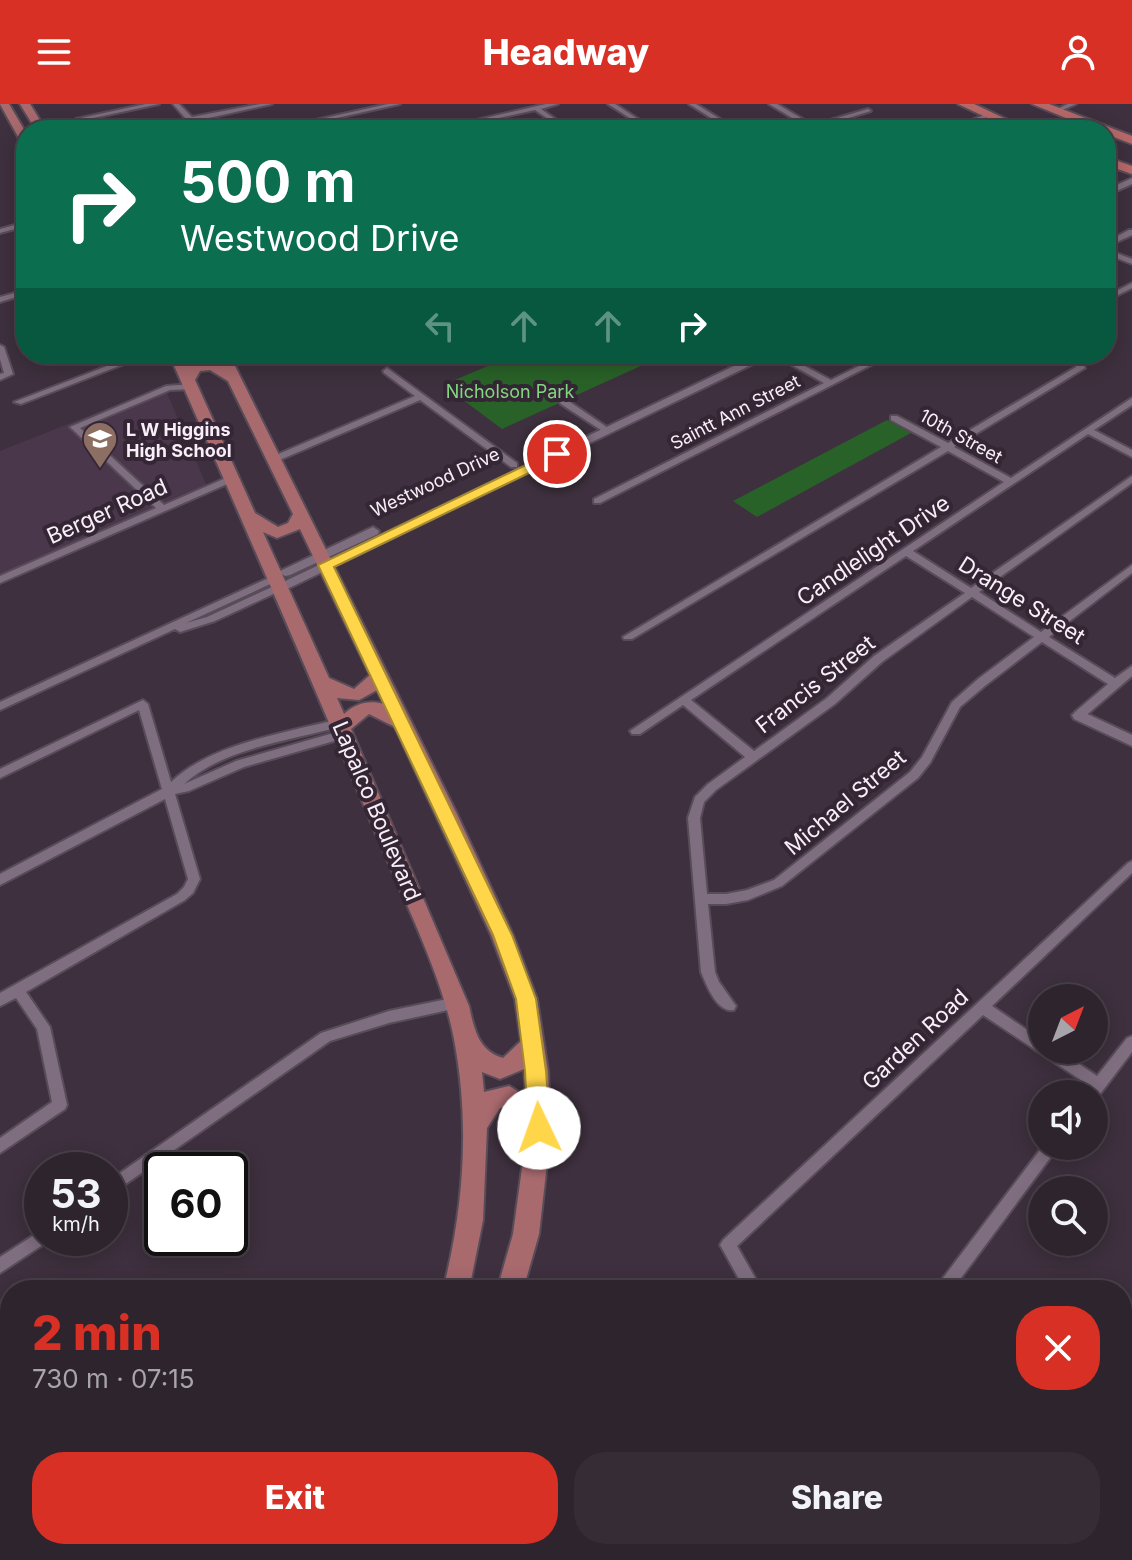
<!DOCTYPE html>
<html lang="en">
<head>
<meta charset="utf-8">
<style>
  :root { --surface:#2e242e; --page:#362c36; --text:#f1f3f6; --muted:#a7a4aa; --line:#49414a; --accent:#d93025 }
  body { margin:0; font-family:Inter,sans-serif; background:var(--page); color:var(--text); height:100vh; display:flex; flex-direction:column; font-size:30px; white-space:nowrap }
  * { box-sizing:border-box; margin:0 }
  p { font-size:26px; color:var(--muted) }
  .icon { flex:none; width:44px; height:44px; fill:none; stroke:currentColor; stroke-width:2; stroke-linecap:round; stroke-linejoin:round }
  .map { position:relative; flex:1; overflow:hidden }
  .drawer { position:absolute; left:0px; top:1176px; width:1132px; height:280px; display:flex; flex-direction:column; background:var(--surface); border-radius:32px 32px 0 0; box-shadow:0 4px 20px #0003,0 0 0 2px var(--line) }
  .drawer>* { flex:none }
  .guide { position:absolute; left:16px; top:16px; width:1100px; height:244px; border-radius:32px; box-shadow:0 4px 20px #0003,0 0 0 2px var(--line); background:#0b6e4f; color:#fff; overflow:hidden }
  .needle { width:52px; rotate:42deg }
  .buttons { position:absolute; left:1028px; top:880px; display:grid; gap:16px }
  .buttons a { display:grid; place-items:center; width:80px; height:80px; border-radius:50%; background:var(--surface); box-shadow:0 4px 20px #0003,0 0 0 2px var(--line); font-size:40px }
  .speed { position:absolute; left:24px; top:1048px; display:flex; gap:16px; font-size:40px; font-weight:700; text-align:center }
  .speed>* { display:grid; place-content:center; width:104px; height:104px; border-radius:50%; background:var(--surface); box-shadow:0 4px 20px #0003,0 0 0 2px var(--line); line-height:1 }
  .speed small { font-size:20px; font-weight:400 }
  .speed .limit { border:4px solid #111; border-radius:12px; background:#fff; color:#111 }
  .pin { position:absolute; display:grid; place-items:center; width:68px; height:68px; color:#fff; margin:-34px; border:4px solid #fff; border-radius:50%; box-shadow:0 2px 8px #0007 }
  .me { position:absolute; width:88px; margin:-44px; rotate:357deg; stroke-linejoin:round; filter:drop-shadow(0 0 6px #0008) }
  .turn { display:flex; align-items:center; gap:28px; height:168px; padding:0 32px; font-size:36px }
  .turn .icon { width:104px; height:104px; stroke-width:2.5 }
  .turn b { display:block; font-size:56px; line-height:68px }
  .lanes { display:flex; align-items:center; height:76px; padding:0 32px; background:#0003; justify-content:center; gap:40px; direction:ltr }
  .lanes .off { opacity:.35 }
  .round { display:grid; place-items:center; flex:none; width:84px; height:84px; border-radius:32px; background:var(--page) }
  .overview { display:flex; align-items:center; justify-content:space-between; height:136px; padding:0 32px }
  h1 { font-size:48px; font-weight:800; line-height:60px; color:var(--accent) }
  .button { display:flex; gap:16px; margin-top:auto; padding:16px 32px }
  .button a { flex:1; height:92px; border-radius:32px; background:var(--accent); color:#fff; font-size:32px; font-weight:800; line-height:92px; text-align:center }
  .button a+a { background:var(--page); color:var(--text) }
  header { display:flex; justify-content:space-between; align-items:center; height:104px; padding:0 32px; background:var(--accent); color:#fff; font-size:36px; font-weight:800 }
  .map>svg:first-child { display:block }
</style>
</head>
<body>
<header><svg class="icon" aria-label="menu" viewBox="0 0 24 24"><path d="M4 6h16M4 12h16M4 18h16"/></svg>Headway<svg class="icon" aria-label="person" viewBox="0 0 24 24"><circle cx="12" cy="8" r="4"/><path d="M4 21q1-7 8-7t8 7"/></svg></header>
<div class="map">
<svg width="1132" height="1456" viewBox="0 0 1132 1456">
  <rect width="100%" height="100%" fill="#3e303e"/>
  <!-- built -->
  <path fill="#4a374b" d="M164,282L208,385L0,477V347Z"/>
  <!-- green -->
  <path fill="#296228" d="M516,250H667L502,325L443,281Z
    M887,316L911,329L757,413L733,397Z"/>
  <g fill="none" stroke-linecap="round" stroke-linejoin="round">
    <defs>
      <path id="minor" d="M146,0H159L79,17L76,15Z
        M173,0H179L192,13L260,0H272L195,17L203,26H196L189,18L141,26L142,24L186,15Z
        M388,0H400L282,26H270Z
        M546,0H558L541,5L571,26H564L535,6L445,26H433Z
        M608,0H615L655,26H648Z
        M689,0H696L738,26H730Z
        M769,0H777L813,21L868,5L871,7L809,26H799L807,23Z
        M1068,0H1076L1058,8L1053,7Z
        M987,10L992,11L954,26H945Z
        M26,118V122L0,129V125Z
        M1129,126H1132V131L1106,143V138Z
        M1106,145L1132,155V160L1106,150Z
        M1132,179V184L1106,197V192Z
        M26,186V190L0,198V193Z
        M0,241L4,243L13,270L0,276V270L4,269L0,255Z
        M138,250H150L21,300L14,298Z
        M466,250H488C483,254 471,254 466,250Z
        M772,250H782L831,276L883,250H893L600,399H594V395L824,279Z
        M1059,250C1071,250 1080,253 1085,264L954,343L1011,374L1132,294V301L1094,326L1132,346V353L1088,330L913,447L971,484L1132,372V379L979,488L1041,528L1132,461V469L1049,533L1115,574L1132,562V572L1083,614H1075L1073,611L1075,608L1108,580L1042,538L986,581L960,603L930,659L918,674L782,782L748,796L726,800H708L715,868L719,878L736,902L734,906C717,909 707,882 701,868L688,714L695,693L708,680L745,653L683,601L640,630H632L630,627L1004,378L948,347L632,535H624L623,533L941,343L891,316V312H897L948,339L1076,263L1075,260ZM906,452L965,489L874,552L827,594L754,647L691,596ZM972,493L1034,533L978,575L952,598L922,653L910,668L774,776L747,786L726,790H707L700,714L704,698L716,686L835,600L882,558Z
        M387,264L517,359V363H511L420,296L275,358H269V354L415,292L384,269L383,267Z
        M192,280L196,283L195,285L170,286L80,324L164,401L228,373H234V377L0,479V472L156,404L70,323L166,282Z
        M564,295L567,296L611,326L607,329L604,328L561,300L560,298Z
        M275,471L280,474L279,476L186,519L207,513L276,481H284V485L215,517L180,528L175,525L0,606V598Z
        M143,596L148,600L171,678C212,639 286,629 339,615L345,619L343,622C293,636 223,644 184,680L236,657L344,626L350,630L348,633L244,663L189,687L175,690L200,775L193,789L185,796L26,888L50,923L67,1001L65,1005L0,1049V1034L52,998L37,925L16,894L0,902V889L177,790L184,783L188,775L165,695L0,781V770L162,685L139,606L0,674V665Z
        M1132,757V769L992,902L1042,936V946H1058L1097,972L1127,934L1132,932V948L1097,994L1094,995V990H1085L1090,982L983,911L737,1142L762,1186H745L723,1146L720,1141L723,1136L1128,759Z
        M457,893L462,895L464,899L462,903L389,919L330,937L110,1091V1076L321,929L389,907Z
        M1043,1042H1059L952,1186H934Z
        M42,1126V1134H49L47,1138L0,1169V1153Z
        M1132,1236C1132,1248 1132,1262 1122,1267C1122,1255 1119,1241 1132,1236Z
        M990,1446H1009L1004,1456H985Z"/>
      <path id="tertiary" d="M1132,74V80L1106,92V86Z
        M759,250H774L285,486H275L273,483Z
        M373,423L379,427L378,430L290,471L285,472L278,468Z
        M1079,606L1132,631V642L1074,615L1072,611Z"/>
      <path id="primary" d="M0,0H9L26,29V41L21,38Z
        M20,0H30L46,26H36Z
        M169,250H183L188,262L195,259L220,260L215,250H229L457,710L513,831L537,895L548,967L551,1024L539,1130L523,1186H497L513,1130L525,1042L505,1003L500,1004L487,1024L483,1116L469,1186H443C464,1103 470,1019 454,935C441,866 397,782 370,716C305,560 237,405 169,250ZM210,266L228,277L293,410L288,419L278,423L255,409L195,276L200,267ZM300,425L370,571L354,585L329,574L263,428L277,434ZM377,586L384,600C369,596 356,599 344,610L337,594L359,596ZM369,610L395,623L491,831L515,895L521,937L503,954C478,947 474,924 469,902L351,625ZM524,965L526,992L509,982L484,988L482,968L500,975Z
        M339,1446H369L365,1456H335Z
        M397,1446H427L423,1456H393Z"/>
      <path id="trunk" d="M958,0H974L1029,26H1013Z
        M1032,0H1049L1132,32V40L1106,30V26H1095Z
        M1106,53L1132,62V70L1106,61Z"/>
    </defs>
    <!-- minor casing -->
    <use href="#minor" stroke="#584c58" stroke-width="4"/>
    <!-- tertiary casing -->
    <use href="#tertiary" stroke="#584c58" stroke-width="4"/>
    <!-- primary casing -->
    <use href="#primary" stroke="#584c58" stroke-width="4"/>
    <!-- trunk casing -->
    <use href="#trunk" stroke="#584c58" stroke-width="4"/>
    <!-- minor -->
    <use href="#minor" fill="#7f6e7f" fill-rule="evenodd"/>
    <!-- tertiary -->
    <use href="#tertiary" fill="#7f6e7f" fill-rule="evenodd"/>
    <!-- primary -->
    <use href="#primary" fill="#a96a6e" fill-rule="evenodd"/>
    <!-- trunk -->
    <use href="#trunk" fill="#b76968" fill-rule="evenodd"/>
  </g>
  <!-- route -->
  <path fill="#ffd54a" stroke="#a68a30" stroke-width="2" d="M557,346L562,347V353L334,463L512,831L536,895L546,967L550,1024L547,1031L539,1033L531,1031L528,1024L525,967L516,895L493,831L318,461Z"/>
  <!-- icons -->
  <defs>
    <symbol id="school-pin" viewBox="-11 -11 22 30"><path d="M0 17L-7.5 6A9.5 9.5 0 1 1 7.5 6Z" fill="#8d6e63" stroke="#342634"/><path d="M0-5L7-2L0 1L-7-2ZM-4 1L0 2.5L4 1V4Q0 6-4 4Z" fill="#fff"/></symbol>
  </defs>
  <g fill-rule="evenodd">
    <use href="#school-pin" x="80" y="315" width="40" height="54"/>
  </g>
  <g text-anchor="middle" dominant-baseline="central" stroke-width="8" stroke-linejoin="round" paint-order="stroke">
    <!-- far-park labels -->
    <g font-size="18" fill="#82d780" stroke="#342634">
      <text x="510" y="287">Nicholson Park</text>
    </g>
    <!-- far-street labels -->
    <g font-size="18" fill="#f8eff8" stroke="#342634">
      <text transform="translate(735 308) rotate(-27)">Saintt Ann Street</text>
      <text transform="translate(961 332) rotate(29)">10th Street</text>
      <text transform="translate(435 378) rotate(-25)">Westwood Drive</text>
    </g>
    <!-- far-poi labels -->
    <g font-size="18" font-weight="bold" fill="#f8eff8" stroke="#342634" text-anchor="start">
      <text x="126" y="325">L W Higgins<tspan x="126" dy="21">High School</tspan></text>
    </g>
    <!-- street labels -->
    <g font-size="22" fill="#f8eff8" stroke="#342634">
      <text transform="translate(107 407) rotate(-24)">Berger Road</text>
      <text transform="translate(873 446) rotate(-34)">Candlelight Drive</text>
      <text transform="translate(1022 496) rotate(32)">Drange Street</text>
      <text transform="translate(815 580) rotate(-38)">Francis Street</text>
      <text transform="translate(845 698) rotate(-40)">Michael Street</text>
      <text transform="translate(377 707) rotate(67)">Lapalco Boulevard</text>
      <text transform="translate(915 935) rotate(-43)">Garden Road</text>
    </g>
  </g>
</svg>
<div class="buttons">
<a><svg class="needle" viewBox="-14 -14 28 28"><path d="M0-13l5 13h-10z" fill="#e53935"/><path d="M0 13l5-13h-10z" fill="#a7a4aa"/></svg></a>
<a><svg class="icon" aria-label="sound" viewBox="0 0 24 24"><path d="M4 9h4l5-4v14l-5-4H4zM17 9q2 3 0 6"/></svg></a>
<a><svg class="icon" aria-label="search" viewBox="0 0 24 24"><circle cx="10" cy="10" r="6"/><path d="M15 15l6 6"/></svg></a>
</div>
<div class="speed"><div>53<small>km/h</small></div><div class="limit">60</div></div>
<div class="pin" style="left:557px;top:350px;background:#d93025"><svg class="icon" aria-label="arrive" viewBox="0 0 24 24"><path d="M6 21V4h12l-3 4 3 4H6"/></svg></div>
<svg class="me" style="left:539px;top:1024px" viewBox="-20 -20 40 40"><circle r="19" fill="#fff"/><path d="M0-13L10 11 0 6-10 11z" fill="#ffd54a"/></svg>
<div class="guide">
<div class="turn"><svg class="icon" aria-label="right" viewBox="0 0 24 24"><path d="M7 20v-9h11M14 6l5 5-5 5"/></svg><div><b>500 m</b>Westwood Drive</div></div>
<div class="lanes"><svg class="icon off" aria-label="left" viewBox="0 0 24 24"><path d="M17 20v-9H6M10 6l-5 5 5 5"/></svg><svg class="icon off" aria-label="ahead" viewBox="0 0 24 24"><path d="M12 20V5M6 11l6-6 6 6"/></svg><svg class="icon off" aria-label="ahead" viewBox="0 0 24 24"><path d="M12 20V5M6 11l6-6 6 6"/></svg><svg class="icon" aria-label="right" viewBox="0 0 24 24"><path d="M7 20v-9h11M14 6l5 5-5 5"/></svg></div>
</div>
<section class="drawer">
<div class="overview"><div><h1>2 min</h1><p>730 m · 07:15</p></div><a class="round" style="background:#d93025;color:#fff"><svg class="icon" aria-label="close" viewBox="0 0 24 24"><path d="M6 6l12 12M18 6L6 18"/></svg></a></div>
<div class="button"><a>Exit</a><a>Share</a></div>
</section>
</div>
</body>
</html>
